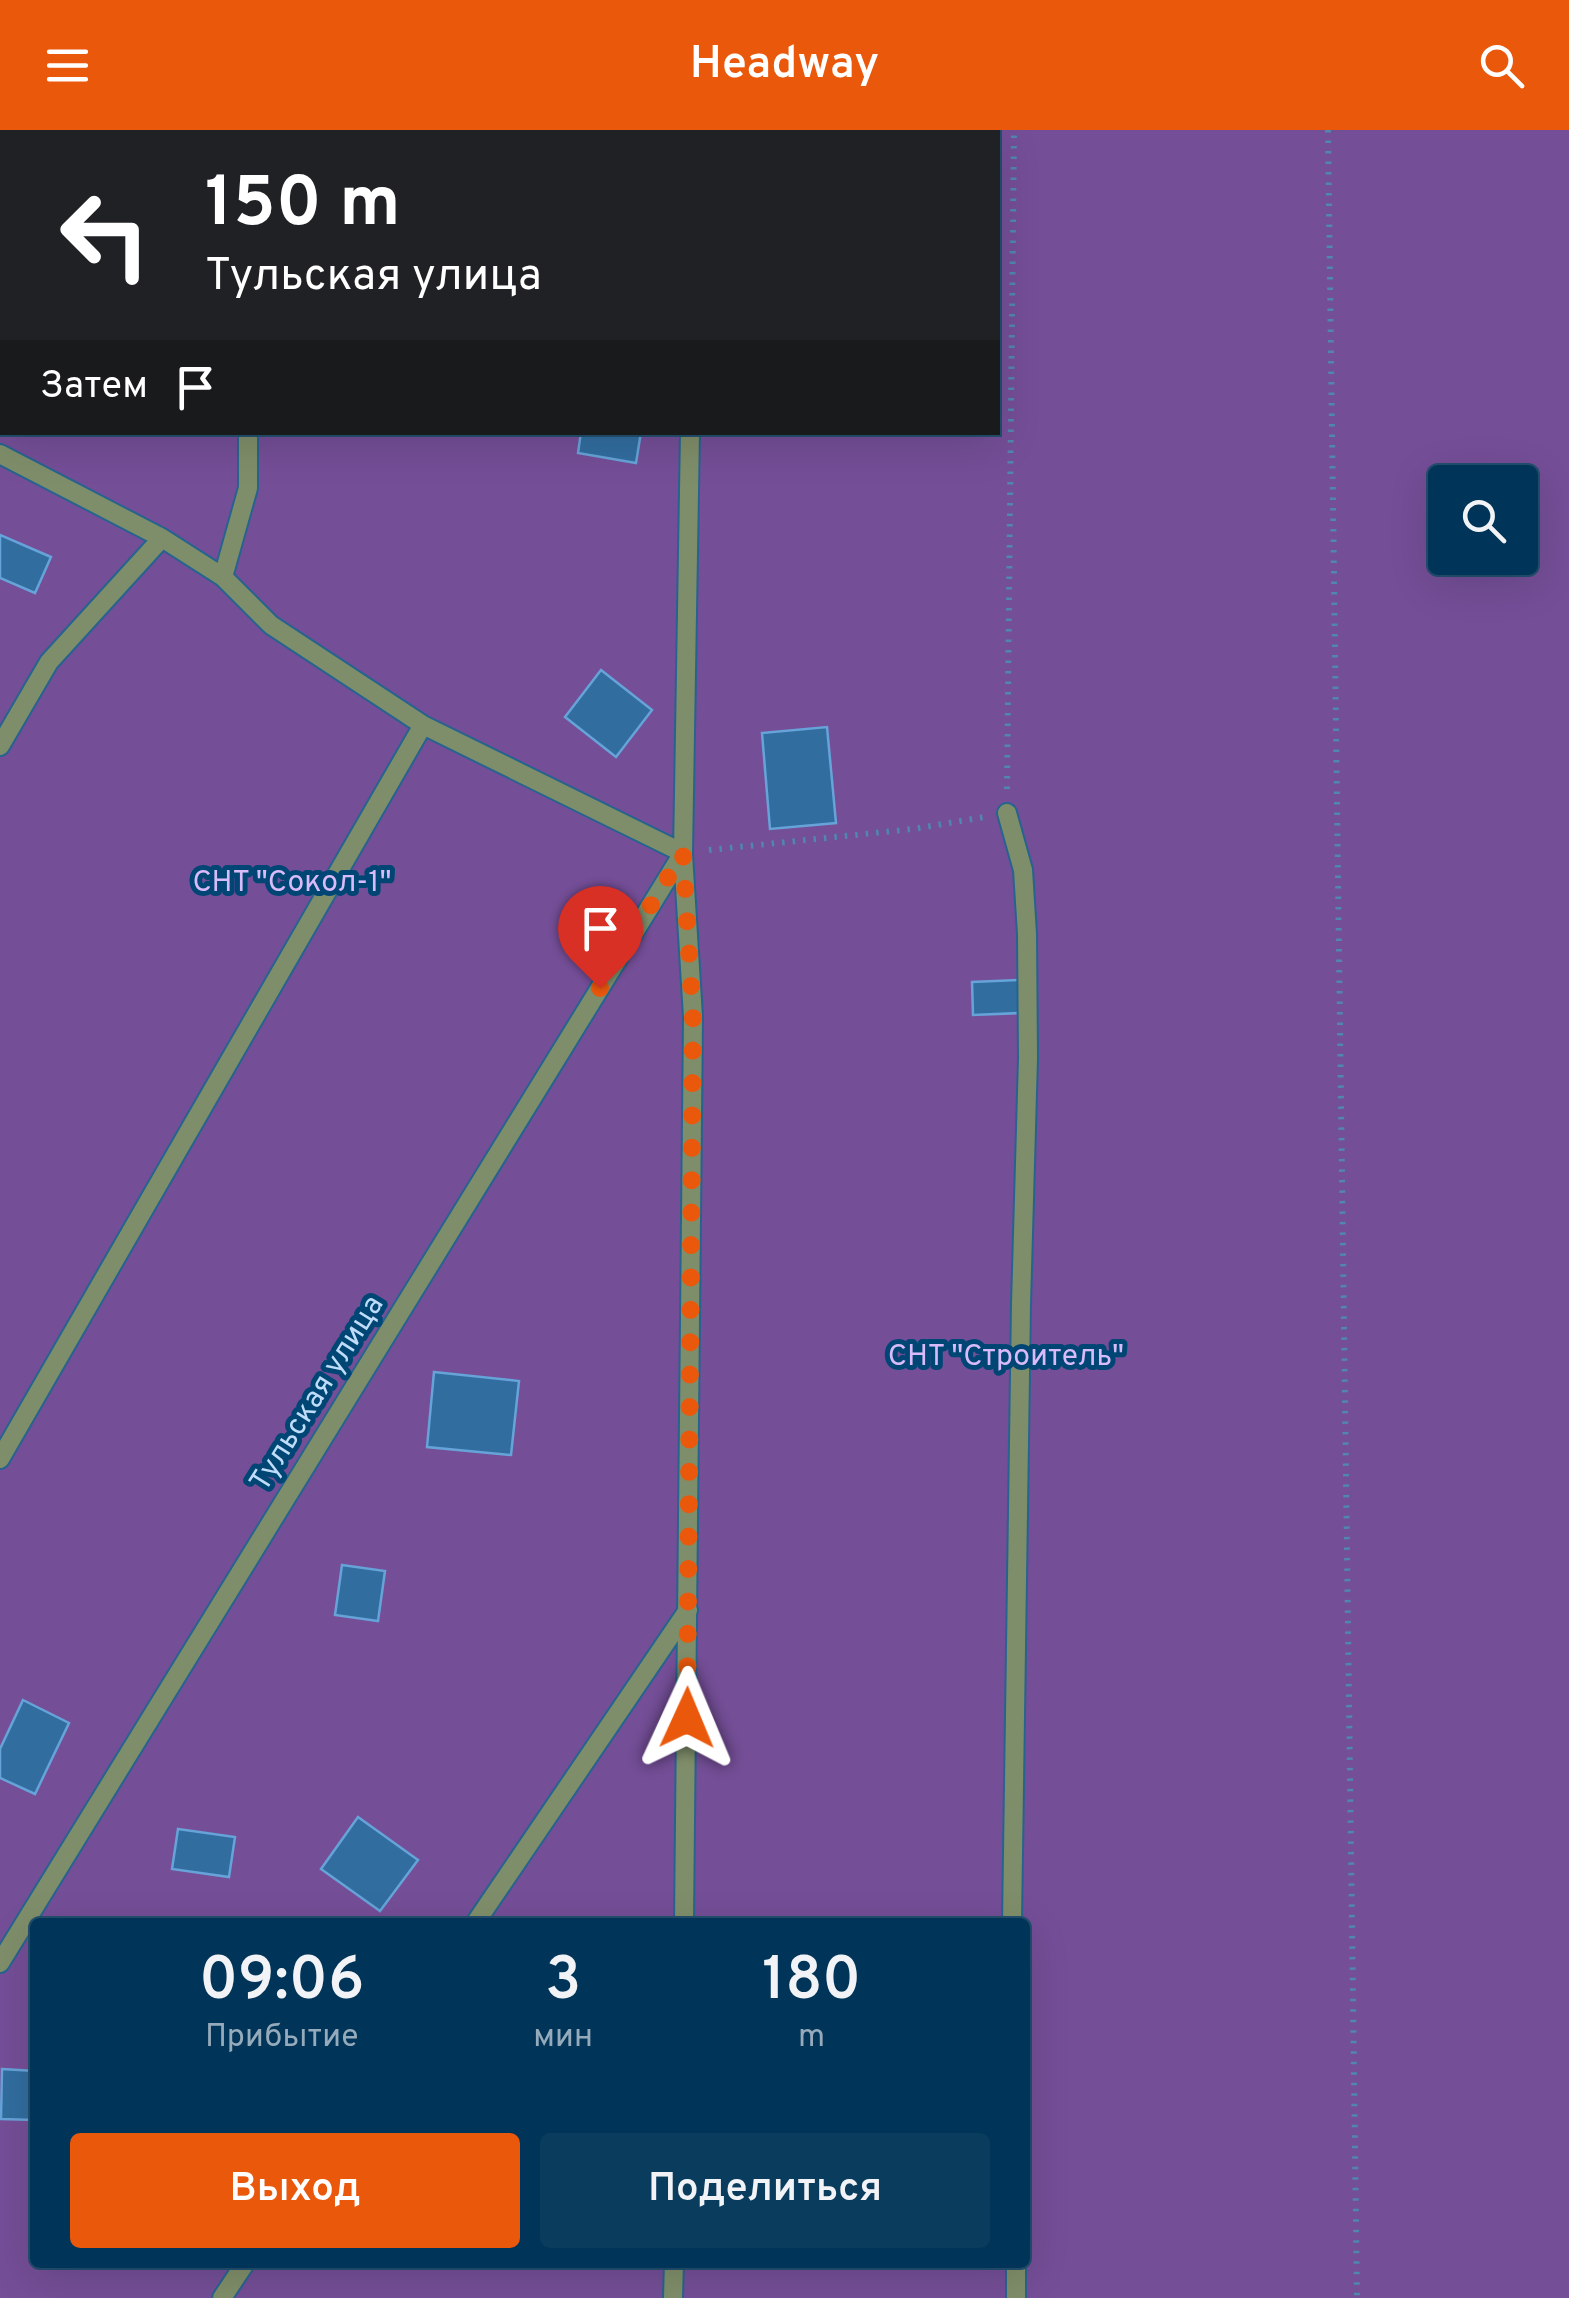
<!DOCTYPE html>
<html lang="ru">
<head>
<meta charset="utf-8">
<style>
  :root { --surface:#003458; --page:#0a3c5e; --text:#f1f3f6; --muted:#95aaba; --line:#224f6e; --accent:#ea580c }
  body { margin:0; font-family:Overpass,sans-serif; background:var(--page); color:var(--text); height:100vh; display:flex; flex-direction:column; font-size:38px; white-space:nowrap }
  * { box-sizing:border-box; margin:0 }
  p { font-size:32px; color:var(--muted) }
  .icon { flex:none; width:55px; height:55px; fill:none; stroke:currentColor; stroke-width:2; stroke-linecap:round; stroke-linejoin:round }
  .map { position:relative; flex:1; overflow:hidden }
  .details { position:absolute; left:30px; top:1788px; width:1000px; height:350px; display:flex; flex-direction:column; background:var(--surface); border-radius:10px; box-shadow:0 10px 40px #0002,0 0 0 2px var(--line) }
  .details>* { flex:none }
  .hud { position:absolute; left:0px; top:0px; width:1000px; height:305px; box-shadow:0 10px 40px #0002,0 0 0 2px var(--line); background:#202124; color:#fff; overflow:hidden }
  .buttons { position:absolute; left:1428px; top:335px; display:grid; gap:20px }
  .buttons a { display:grid; place-items:center; width:110px; height:110px; border-radius:10px; background:var(--surface); box-shadow:0 10px 40px #0002,0 0 0 2px var(--line); font-size:50px }
  .pin { position:absolute; display:grid; place-items:center; width:85px; height:85px; color:#fff; margin:-102px -42px; border-radius:50% 50% 50% 0; rotate:-45deg; box-shadow:0 0 10px #0007 }
  .pin .icon { rotate:45deg }
  .me { position:absolute; width:110px; margin:-55px; rotate:1deg; stroke-linejoin:round; filter:drop-shadow(0 0 8px #0008) }
  .turn { display:flex; align-items:center; gap:35px; height:210px; padding:0 40px; font-size:45px }
  .turn .icon { width:130px; height:130px; stroke-width:2.5 }
  .turn b { display:block; font-size:70px; line-height:85px }
  .then { display:flex; align-items:center; height:95px; padding:0 40px; background:#0003; gap:20px; font-size:38px }
  .eta { display:flex; justify-content:space-evenly; align-items:center; height:170px; text-align:center }
  .eta b { font-size:60px; font-weight:600; line-height:70px }
  .button { display:flex; gap:20px; margin-top:auto; padding:20px 40px }
  .button a { flex:1; height:115px; border-radius:10px; background:var(--accent); color:#fff; font-size:40px; font-weight:600; line-height:115px; text-align:center }
  .button a+a { background:var(--page); color:var(--text) }
  header { display:flex; justify-content:space-between; align-items:center; height:130px; padding:0 40px; background:var(--accent); color:#fff; font-size:45px; font-weight:600 }
  .map>svg:first-child { display:block }
</style>
</head>
<body>
<header><svg class="icon" aria-label="menu" viewBox="0 0 24 24"><path d="M4 6h16M4 12h16M4 18h16"/></svg>Headway<svg class="icon" aria-label="search" viewBox="0 0 24 24"><circle cx="10" cy="10" r="6"/><path d="M15 15l6 6"/></svg></header>
<div class="map">
<svg width="1569" height="2168" viewBox="0 0 1569 2168">
  <rect width="100%" height="100%" fill="#004675"/>
  <!-- green -->
  <path fill="#744e97" fill-rule="evenodd" d="M0,0H1569V2168H0ZM2,2H998V302H2ZM1445,352H1520V428H1445ZM35,1792H1025V2132H35Z"/>
  <!-- building -->
  <path fill="#316d9f" stroke="#66a3d8" stroke-width="2.5" d="M581,302H641L636,333L578,323Z
    M0,405L51,427L35,463L0,448Z
    M601,540L652,580L616,627L565,587Z
    M827,597L836,693L770,699L762,603Z
    M1020,850L1021,883L973,885L972,852Z
    M434,1242L519,1251L511,1325L427,1317Z
    M342,1435L385,1441L378,1491L335,1485Z
    M23,1570L69,1593L35,1664L0,1648V1619Z
    M358,1687L418,1730L380,1781L321,1739Z
    M178,1699L235,1707L229,1747L172,1739Z
    M2,1939L35,1941V1990L1,1989Z"/>
  <g fill="none" stroke-linecap="round" stroke-linejoin="round">
    <defs>
      <path id="minor" d="M687,0V2
        M251,2V0
        M0,324L162,408L49,532L0,616
        M162,408L223,447L271,495L423,595L683,723L690,302
        M223,447L248,358V302
        M1007,683L1023,740L1027,804L1028,928L1021,1174L1012,1792
        M683,724L693,887L684,1792
        M0,1329L423,595
        M476,1792L688,1480
        M0,1833L683,723
        M1016,2132V2168
        M222,2168L246,2132
        M673,2168L674,2132"/>
    </defs>
    <!-- minor casing -->
    <use href="#minor" stroke="#26648f" stroke-width="22"/>
    <!-- path -->
    <path stroke="#5186ad" stroke-width="6" stroke-dasharray="2.5 8" stroke-linecap="butt" d="M1328,0L1357,2168
      M1007,659L1014,0
      M709,720L913,699L984,687"/>
    <!-- minor -->
    <use href="#minor" stroke="#7f8e6a" stroke-width="18"/>
  </g>
  <g fill="none" stroke-linecap="round" stroke-linejoin="round">
    <!-- route -->
    <path stroke="#ea580c" stroke-width="18" stroke-dasharray="0 32.4" d="M600,858L683,723L693,887L687,1588"/>
  </g>
  <g text-anchor="middle" dominant-baseline="central" stroke-width="10" stroke-linejoin="round" paint-order="stroke">
    <!-- park labels -->
    <g font-size="30" fill="#dabbfa" stroke="#004675">
      <text x="292" y="753">СНТ "Сокол-1"</text>
      <text x="1006" y="1227">СНТ "Строитель"</text>
    </g>
    <!-- street labels -->
    <g font-size="30" fill="#bfddf9" stroke="#004675">
      <text transform="translate(318 1264) rotate(-58)">Тульская улица</text>
    </g>
  </g>
</svg>
<div class="buttons">
<a><svg class="icon" aria-label="search" viewBox="0 0 24 24"><circle cx="10" cy="10" r="6"/><path d="M15 15l6 6"/></svg></a>
</div>
<div class="pin" style="left:600px;top:858px;background:#d93025"><svg class="icon" aria-label="arrive" viewBox="0 0 24 24"><path d="M6 21V4h12l-3 4 3 4H6"/></svg></div>
<svg class="me" style="left:687px;top:1588px" viewBox="-20 -20 40 40"><path d="M0-17L14 15 0 8-14 15z" fill="#ea580c" stroke="#fff" stroke-width="4"/></svg>
<div class="hud">
<div class="turn"><svg class="icon" aria-label="left" viewBox="0 0 24 24"><path d="M17 20v-9H6M10 6l-5 5 5 5"/></svg><div><b>150 m</b>Тульская улица</div></div>
<div class="then">Затем<svg class="icon" aria-label="arrive" viewBox="0 0 24 24"><path d="M6 21V4h12l-3 4 3 4H6"/></svg></div>
</div>
<section class="details">
<div class="eta">
<div><b>09:06</b><p>Прибытие</p></div>
<div><b>3</b><p>мин</p></div>
<div><b>180</b><p>m</p></div>
</div>
<div class="button"><a>Выход</a><a>Поделиться</a></div>
</section>
</div>
</body>
</html>
